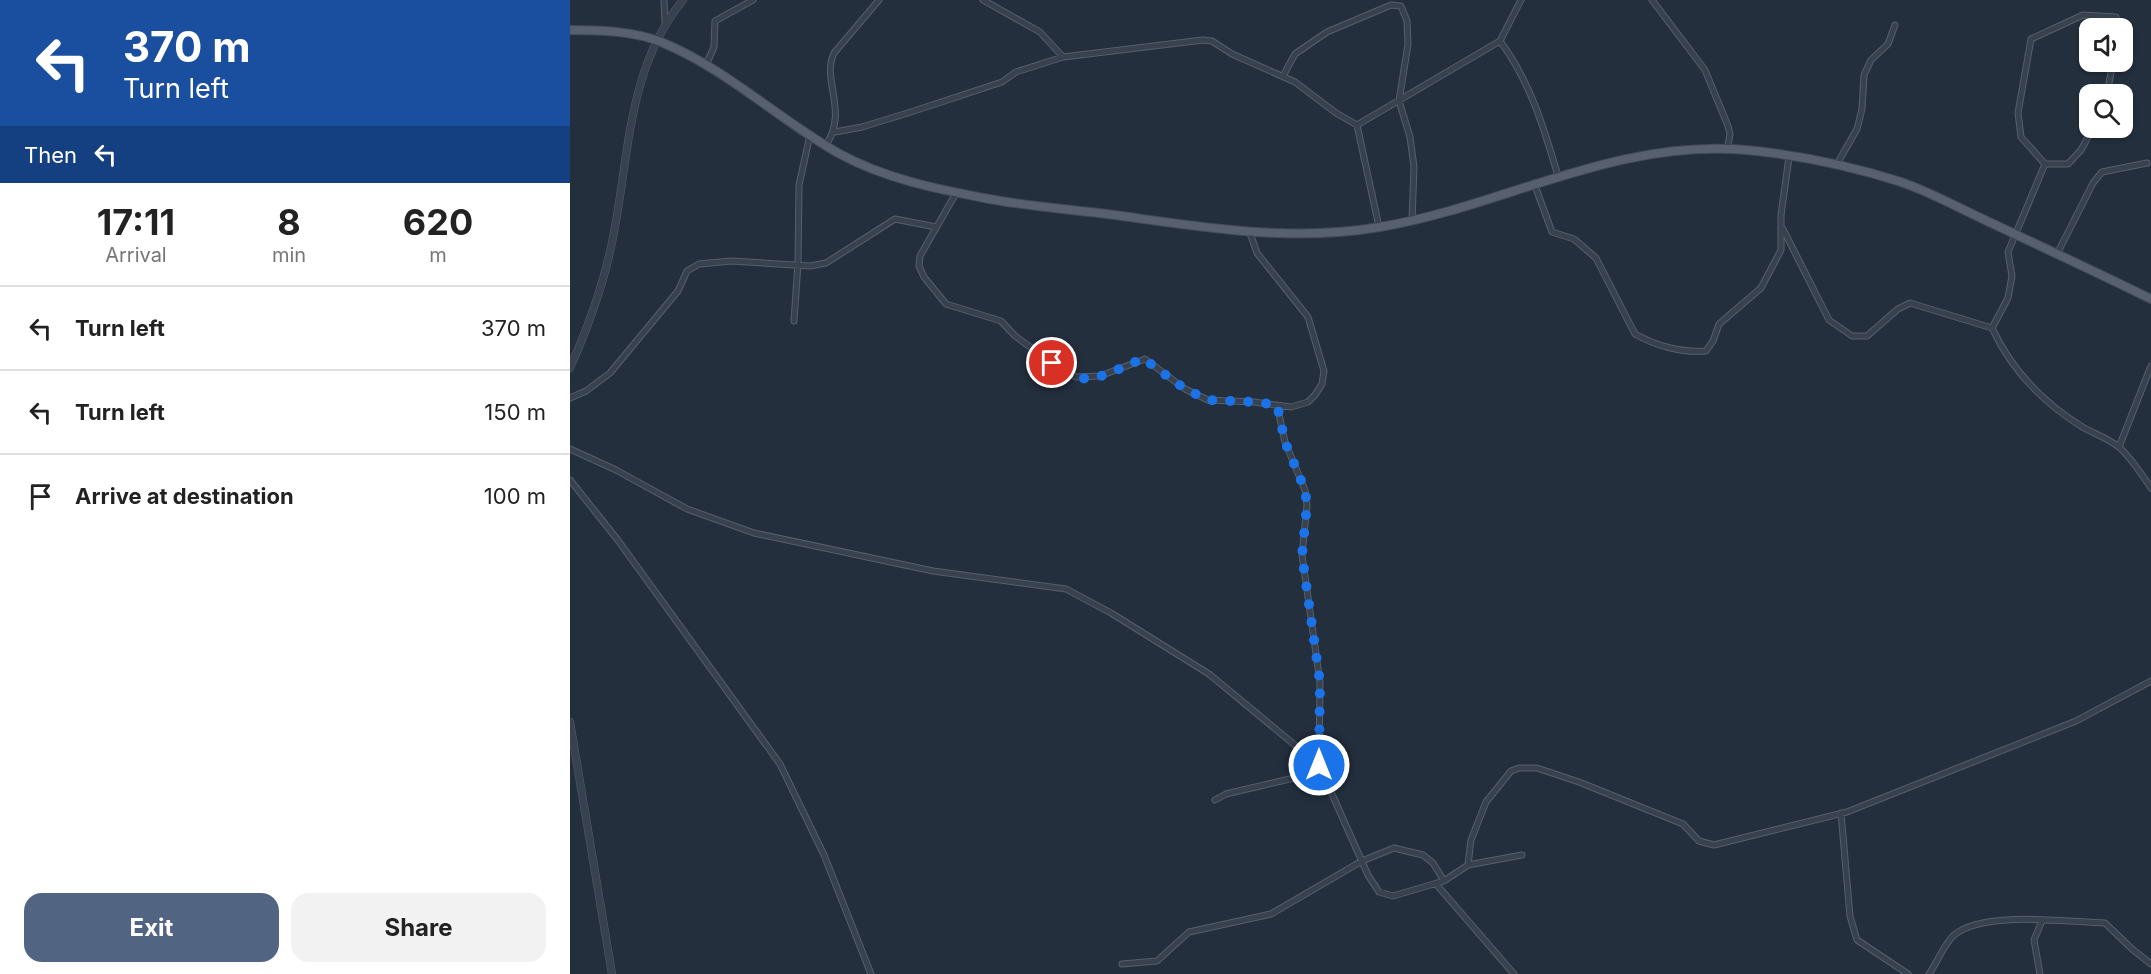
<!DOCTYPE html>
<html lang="en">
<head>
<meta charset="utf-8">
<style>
  :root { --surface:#fff; --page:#f2f2f2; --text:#222; --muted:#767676; --line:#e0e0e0; --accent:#516482 }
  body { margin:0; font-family:Inter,sans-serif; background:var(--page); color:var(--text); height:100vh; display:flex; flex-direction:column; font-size:22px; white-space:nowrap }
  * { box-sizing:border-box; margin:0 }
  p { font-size:20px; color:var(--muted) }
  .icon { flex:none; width:33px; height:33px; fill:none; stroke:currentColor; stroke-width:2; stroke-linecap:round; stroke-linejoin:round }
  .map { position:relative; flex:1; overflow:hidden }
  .details { display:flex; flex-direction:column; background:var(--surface); width:570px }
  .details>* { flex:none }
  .hud { background:#1a4fa0; color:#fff; overflow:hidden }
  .controls { position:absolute; left:1509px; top:18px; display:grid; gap:12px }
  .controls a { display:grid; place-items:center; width:54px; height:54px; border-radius:12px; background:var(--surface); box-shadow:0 2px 4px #0004; font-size:30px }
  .pin { position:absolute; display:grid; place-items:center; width:51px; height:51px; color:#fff; margin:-26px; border:3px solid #fff; border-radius:50%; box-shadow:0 2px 6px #0007 }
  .me { position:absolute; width:66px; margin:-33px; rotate:0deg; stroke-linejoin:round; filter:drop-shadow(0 0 4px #0008) }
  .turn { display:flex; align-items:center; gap:21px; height:126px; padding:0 24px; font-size:27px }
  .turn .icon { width:78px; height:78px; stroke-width:2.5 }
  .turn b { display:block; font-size:42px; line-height:51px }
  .then { display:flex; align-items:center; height:57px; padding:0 24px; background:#0003; gap:12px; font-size:22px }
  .eta { display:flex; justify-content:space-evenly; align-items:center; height:102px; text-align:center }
  .eta b { font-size:36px; font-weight:700; line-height:42px }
  .primary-button { display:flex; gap:12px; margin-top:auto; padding:12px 24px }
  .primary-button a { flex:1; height:69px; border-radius:18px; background:var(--accent); color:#fff; font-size:24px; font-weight:700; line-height:69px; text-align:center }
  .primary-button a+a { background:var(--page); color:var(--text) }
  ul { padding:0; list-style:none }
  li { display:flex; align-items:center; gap:18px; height:84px; padding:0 24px; border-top:2px solid var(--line) }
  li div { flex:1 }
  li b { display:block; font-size:22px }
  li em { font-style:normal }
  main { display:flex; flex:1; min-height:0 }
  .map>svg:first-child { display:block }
</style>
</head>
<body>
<main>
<section class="details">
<div class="hud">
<div class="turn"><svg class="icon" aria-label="left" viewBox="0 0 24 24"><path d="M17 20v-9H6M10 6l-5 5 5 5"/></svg><div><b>370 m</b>Turn left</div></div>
<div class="then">Then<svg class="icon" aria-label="left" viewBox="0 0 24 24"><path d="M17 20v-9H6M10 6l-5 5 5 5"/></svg></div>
</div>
<div class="eta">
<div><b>17:11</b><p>Arrival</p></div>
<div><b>8</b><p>min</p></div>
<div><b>620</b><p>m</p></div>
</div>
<ul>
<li><svg class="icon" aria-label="left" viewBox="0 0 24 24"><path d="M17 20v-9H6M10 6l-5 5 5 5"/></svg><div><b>Turn left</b></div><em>370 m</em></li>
<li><svg class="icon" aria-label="left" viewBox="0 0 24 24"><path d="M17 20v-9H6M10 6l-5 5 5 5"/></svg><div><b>Turn left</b></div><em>150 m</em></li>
<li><svg class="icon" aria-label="arrive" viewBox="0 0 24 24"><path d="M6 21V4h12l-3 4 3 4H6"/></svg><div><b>Arrive at destination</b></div><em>100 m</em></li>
</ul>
<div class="primary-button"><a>Exit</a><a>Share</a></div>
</section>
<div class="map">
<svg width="1581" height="974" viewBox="0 0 1581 974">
  <rect width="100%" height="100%" fill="#242f3e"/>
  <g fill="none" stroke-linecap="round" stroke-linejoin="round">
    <defs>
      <path id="minor" d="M94,0L95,22
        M413,0L470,32L493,57
        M1082,0L1135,70L1158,126L1160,134L1157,150
        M930,41C960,81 974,128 988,176
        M136,65L144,47L145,21L183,0
        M713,76L725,54L757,32L821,5L831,6L837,21L838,44L829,101L840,137L844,167L842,220
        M1537,94L1543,62
        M1523,128L1511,150L1498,164H1475L1438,252L1442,276L1438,298L1422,328C1442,371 1473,403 1514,428C1525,434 1540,439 1550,448C1562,459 1572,475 1581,488
        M265,132L292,127L341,112L432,82L446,72L493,57L633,40L642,41L662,54L725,82L766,113L787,125
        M256,145C279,110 251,81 264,53L309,0
        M1267,164L1287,129L1292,109L1294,75L1301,60L1318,44L1325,25
        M1475,164L1451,137L1448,113L1461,39L1513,15L1546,17L1548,28
        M964,183L982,232L1004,239L1026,258L1065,334C1086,346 1112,353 1136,351L1143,341L1149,324L1191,288L1211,250V215L1219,157
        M386,193L350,256L349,266L354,277L376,304L431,321L445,336L482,363L506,377L530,376L575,359L615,389L638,400L684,402L721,407L738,402L745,395L752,384L754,371L738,317L687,253L680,233
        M809,227L787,125L930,41L951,0
        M1213,229L1259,320L1282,336H1297L1328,309L1340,303L1422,328
        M1487,254L1523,183L1532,172L1577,163
        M224,321L228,263L229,185L240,135
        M0,398L16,391L40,373L108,291L117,271L129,264L161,261L240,266L256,263L325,219L366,227
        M707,405L715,442L735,490L737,505L732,555L750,682L749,765L798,875L809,892L823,896L874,881L898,865L952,855
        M1549,447L1581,366
        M0,449L46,470L117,509L184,533L363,571L496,589L541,613L639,674L749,765
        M0,480L47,539L210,764L254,855L301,974
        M645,800L656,794L728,777L749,765
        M1271,813L1280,916L1287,940L1338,974
        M898,865L901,840L916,802L941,771L949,768H967L1009,782L1113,824L1129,841L1144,845L1277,812L1506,721L1581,681
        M866,884L944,974
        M552,964L587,961L619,932L701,914L792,861L824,848L853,855L863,863L874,881
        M1359,974C1367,963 1374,944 1384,935C1414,910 1497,922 1535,923L1562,949L1581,964
        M1470,974L1464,940L1472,921"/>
      <path id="tertiary" d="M0,368C16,332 30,294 39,256C60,169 53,73 113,0
        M0,722L42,974"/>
      <path id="primary" d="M0,30C29,30 64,31 91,42C155,68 208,119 268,153C315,179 367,189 419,199C463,207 508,210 552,216C638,228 722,242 810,227C935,206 1042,139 1176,150C1228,155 1281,166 1331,182C1360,192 1387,207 1415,220C1470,246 1526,272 1581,299"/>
    </defs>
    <!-- minor casing -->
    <use href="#minor" stroke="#565f6c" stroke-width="7"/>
    <!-- tertiary casing -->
    <use href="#tertiary" stroke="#565f6c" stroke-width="8"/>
    <!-- primary casing -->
    <use href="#primary" stroke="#414a57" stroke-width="10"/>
    <!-- minor -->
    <use href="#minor" stroke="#38414e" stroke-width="5"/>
    <!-- tertiary -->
    <use href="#tertiary" stroke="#38414e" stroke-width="7"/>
    <!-- primary -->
    <use href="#primary" stroke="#56606e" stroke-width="8"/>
  </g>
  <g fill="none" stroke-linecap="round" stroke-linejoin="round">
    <!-- route -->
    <path stroke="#1a73e8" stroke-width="10" stroke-dasharray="0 18" d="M482,363C490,368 498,375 507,377C527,384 555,364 574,359L615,389L638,400L684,402L707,405L715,442L735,490L737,505L732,555L750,682L749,765"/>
  </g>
</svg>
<div class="controls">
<a><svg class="icon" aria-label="sound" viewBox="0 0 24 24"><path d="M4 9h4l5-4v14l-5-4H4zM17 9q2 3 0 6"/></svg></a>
<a><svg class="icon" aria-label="search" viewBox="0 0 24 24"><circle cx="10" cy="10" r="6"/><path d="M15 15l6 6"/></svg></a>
</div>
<div class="pin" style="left:482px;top:363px;background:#d93025"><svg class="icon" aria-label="arrive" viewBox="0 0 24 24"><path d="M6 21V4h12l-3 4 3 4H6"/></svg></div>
<svg class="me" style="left:749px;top:765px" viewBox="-20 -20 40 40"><circle r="17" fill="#1a73e8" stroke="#fff" stroke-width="3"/><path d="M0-11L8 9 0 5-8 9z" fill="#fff"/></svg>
</div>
</main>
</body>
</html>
